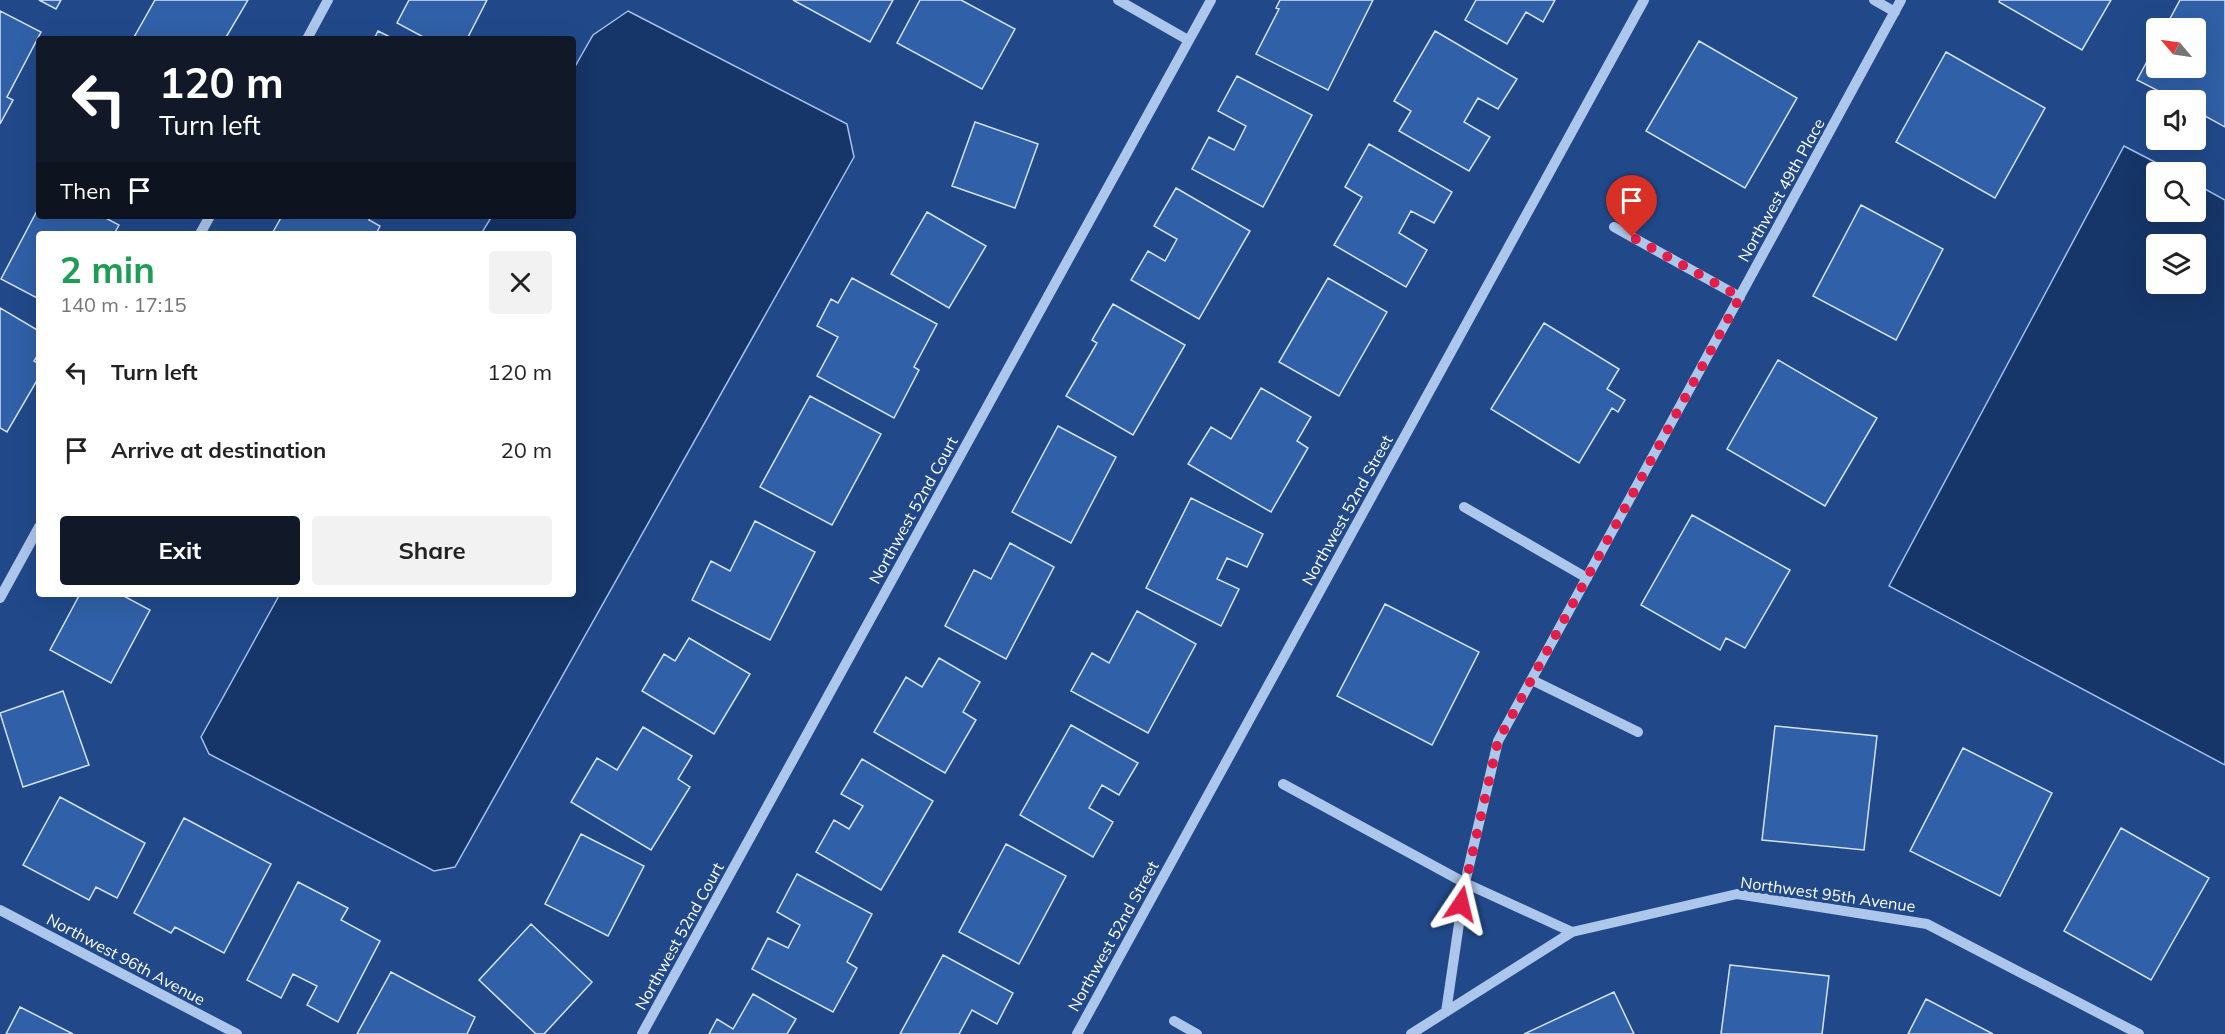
<!DOCTYPE html>
<html lang="en">
<head>
<meta charset="utf-8">
<style>
  :root { --surface:#fff; --page:#f2f2f2; --text:#222; --muted:#767676; --accent:#111827 }
  body { margin:0; font-family:Mulish,sans-serif; background:var(--page); color:var(--text); height:100vh; display:flex; flex-direction:column; font-size:22px; white-space:nowrap }
  * { box-sizing:border-box; margin:0 }
  p { font-size:20px; color:var(--muted) }
  .icon { flex:none; width:33px; height:33px; fill:none; stroke:currentColor; stroke-width:2; stroke-linecap:round; stroke-linejoin:round }
  .map { position:relative; flex:1; overflow:hidden }
  .side { position:absolute; left:36px; top:231px; width:540px; height:366px; display:flex; flex-direction:column; background:var(--surface); border-radius:6px; box-shadow:0 6px 24px #0002 }
  .side>* { flex:none }
  .banner { position:absolute; left:36px; top:36px; width:540px; height:183px; border-radius:6px; box-shadow:0 6px 24px #0002; background:#111827; color:#fff; overflow:hidden }
  .needle { width:39px; rotate:299deg }
  .controls { position:absolute; left:2146px; top:18px; display:grid; gap:12px }
  .controls a { display:grid; place-items:center; width:60px; height:60px; border-radius:6px; background:var(--surface); box-shadow:0 6px 24px #0002; font-size:30px }
  .pin { position:absolute; display:grid; place-items:center; width:51px; height:51px; color:#fff; margin:-62px -26px; border-radius:50% 50% 50% 0; rotate:-45deg; box-shadow:0 0 6px #0007 }
  .pin .icon { rotate:45deg }
  .me { position:absolute; width:66px; margin:-33px; rotate:10deg; stroke-linejoin:round; filter:drop-shadow(0 0 4px #0008) }
  .turn { display:flex; align-items:center; gap:21px; height:126px; padding:0 24px; font-size:27px }
  .turn .icon { width:78px; height:78px; stroke-width:2.5 }
  .turn b { display:block; font-size:42px; line-height:51px }
  .then { display:flex; align-items:center; height:57px; padding:0 24px; background:#0003; gap:12px; font-size:22px }
  .round { display:grid; place-items:center; flex:none; width:63px; height:63px; border-radius:6px; background:var(--page) }
  .overview { display:flex; align-items:center; justify-content:space-between; height:102px; padding:0 24px }
  h1 { font-size:36px; font-weight:700; line-height:45px; color:#1e9e55 }
  .cta { display:flex; gap:12px; margin-top:auto; padding:12px 24px }
  .cta a { flex:1; height:69px; border-radius:6px; background:var(--accent); color:#fff; font-size:24px; font-weight:700; line-height:69px; text-align:center }
  .cta a+a { background:var(--page); color:var(--text) }
  ul { padding:0; list-style:none }
  li { display:flex; align-items:center; gap:18px; height:78px; padding:0 24px }
  li div { flex:1 }
  li b { display:block; font-size:22px }
  li em { font-style:normal }
  .map>svg:first-child { display:block }
</style>
</head>
<body>
<div class="map">
<svg width="2225" height="1034" viewBox="0 0 2225 1034">
  <rect width="100%" height="100%" fill="#21498a"/>
  <!-- water -->
  <path fill="#163669" stroke="#a1c0ec" stroke-width="1.5" fill-rule="evenodd" d="M628,11L847,124L854,157L455,867L434,871L209,754L201,737L280,594H573V234H481L492,216H573V70L593,35Z
    M2124,146L2174,172H2157V212H2196V184L2225,200V765L1889,586ZM2157,244H2196V284H2157Z"/>
  <!-- building -->
  <path fill="#3060a7" stroke="#d2e1f8" stroke-width="1.5" d="M39,0H61L56,9Z
    M155,0H248L225,39H133Z
    M409,0H487L467,39H427L397,23Z
    M793,0H893L870,42Z
    M920,0H961L1015,29L982,89L897,43Z
    M1280,0H1373L1328,90L1256,54L1279,9L1276,8Z
    M1476,0H1555L1543,22L1526,12L1507,44L1465,20Z
    M2000,0H2111L2082,50L1999,2Z
    M2180,0H2225V127L2196,111V100H2176L2137,80L2157,43V68H2196V28H2165Z
    M0,11L41,32L7,97L13,100L0,124Z
    M378,31L394,39H374Z
    M1435,31L1517,79L1498,109L1478,98L1464,122L1490,137L1469,171L1399,131L1411,111L1394,101Z
    M1699,41L1797,98L1745,188L1646,131Z
    M1946,52L2045,108L1995,198L1896,142Z
    M1237,76L1312,115L1263,207L1192,169L1209,137L1234,150L1246,126L1218,111Z
    M975,122L1038,144L1015,208L952,186Z
    M1369,144L1452,192L1434,223L1411,211L1399,233L1427,250L1406,287L1334,245L1362,197L1345,187Z
    M1176,188L1250,231L1199,319L1131,280L1148,251L1165,261L1177,239L1154,226Z
    M1861,205L1943,249L1896,340L1813,296Z
    M39,207V216H102L119,225L114,234H39V299L1,279Z
    M927,212L986,246L949,308L891,274Z
    M282,216H371L369,220L380,226L376,234H276L273,232Z
    M852,278L937,324L914,367L919,370L894,418L817,376L838,337L817,326L831,299L838,303Z
    M1328,278L1387,312L1339,396L1279,362Z
    M1113,304L1185,345L1133,435L1066,396L1097,343L1092,340Z
    M0,308L39,331V353L34,361L39,364V377L7,432L0,428Z
    M1544,323L1619,369L1607,389L1625,400L1618,412L1612,408L1579,463L1491,409Z
    M1778,360L1877,418L1825,506L1727,449Z
    M1261,388L1311,417L1297,441L1308,448L1271,512L1188,464L1211,427L1231,439Z
    M810,396L881,434L832,525L760,487Z
    M1058,426L1116,457L1071,543L1012,512Z
    M1191,498L1263,534L1247,567L1227,558L1217,579L1239,589L1221,626L1146,588Z
    M1692,515L1790,570L1745,648L1726,638L1720,650L1641,605Z
    M755,521L815,552L770,640L692,600L711,561L730,571Z
    M1010,543L1054,567L1006,659L945,626L974,570L991,579Z
    M80,594H120L150,610L111,683L50,650Z
    M1385,604L1479,652L1432,745L1337,696Z
    M1137,611L1196,644L1148,733L1071,691L1092,653L1109,663Z
    M689,638L750,674L714,734L642,691L664,654L675,661Z
    M939,658L980,682L963,712L976,720L945,773L874,732L906,677L922,687Z
    M63,691L89,765L23,787L0,713Z
    M1071,725L1138,763L1119,795L1102,785L1089,808L1113,822L1093,857L1020,815Z
    M1775,726L1877,736L1864,850L1762,840Z
    M643,727L692,756L678,779L690,787L651,850L571,802L597,758L617,770Z
    M1963,748L2052,793L2000,896L1910,851Z
    M862,759L933,801L881,890L816,852L834,820L849,829L863,806L841,794Z
    M60,797L145,843L117,898L96,887L89,900L23,865Z
    M184,818L271,864L224,953L175,927L171,933L134,913Z
    M2121,828L2209,878L2151,980L2064,931Z
    M581,834L644,866L608,936L545,904Z
    M1006,844L1066,876L1019,964L959,932Z
    M797,874L872,914L847,962L857,968L833,1012L752,969L768,938L788,948L800,925L777,912Z
    M298,882L348,908L341,920L380,941L338,1022L307,1005L317,986L293,974L281,998L247,980Z
    M531,924L592,982L544,1034H536L479,980Z
    M943,955L1013,993L997,1024L972,1010L959,1034H900Z
    M1730,965L1829,976L1822,1034H1721Z
    M391,972L475,1017L467,1034H357Z
    M1614,992L1634,1034H1524Z
    M753,994L796,1019L787,1034H709L717,1019L733,1029Z
    M1926,999L1993,1034H1908Z
    M20,1007L73,1034H6Z"/>
  <g fill="none" stroke-linecap="round" stroke-linejoin="round">
    <!-- minor -->
    <path stroke="#adc6eb" stroke-width="10" d="M1118,0L1188,40
      M1874,0L1895,12
      M307,39L328,0
      M1614,227L1740,297
      M200,234L210,216
      M1464,507L1587,578
      M0,598L39,527
      M1532,680L1638,732
      M1283,784L1465,883L1446,1012
      M0,910L237,1034
      M1572,932L1465,883L1498,741L1901,0
      M1174,1021L1197,1034
      M642,1034L1211,0
      M1077,1034L1644,0
      M1411,1034L1572,932L1737,894L1927,924L2139,1034"/>
  </g>
  <g fill="none" stroke-linecap="round" stroke-linejoin="round">
    <!-- route -->
    <path stroke="#e11d48" stroke-width="10" stroke-dasharray="0 18" d="M1461,904L1498,741L1740,297L1632,237"/>
  </g>
  <g text-anchor="middle" dominant-baseline="central" stroke-width="6" stroke-linejoin="round" paint-order="stroke">
    <!-- street labels -->
    <g font-size="16" fill="#fff" stroke="#21498a">
      <text transform="translate(1781 190) rotate(-61)">Northwest 49th Place</text>
      <text transform="translate(913 510) rotate(-61)">Northwest 52nd Court</text>
      <text transform="translate(1347 510) rotate(-61)">Northwest 52nd Street</text>
      <text transform="translate(1828 894) rotate(8)">Northwest 95th Avenue</text>
      <text transform="translate(679 936) rotate(-61)">Northwest 52nd Court</text>
      <text transform="translate(1113 936) rotate(-61)">Northwest 52nd Street</text>
      <text transform="translate(126 959) rotate(28)">Northwest 96th Avenue</text>
    </g>
  </g>
</svg>
<div class="controls">
<a><svg class="needle" viewBox="-14 -14 28 28"><path d="M0-13l5 13h-10z" fill="#e53935"/><path d="M0 13l5-13h-10z" fill="#767676"/></svg></a>
<a><svg class="icon" aria-label="sound" viewBox="0 0 24 24"><path d="M4 9h4l5-4v14l-5-4H4zM17 9q2 3 0 6"/></svg></a>
<a><svg class="icon" aria-label="search" viewBox="0 0 24 24"><circle cx="10" cy="10" r="6"/><path d="M15 15l6 6"/></svg></a>
<a><svg class="icon" aria-label="layers" viewBox="0 0 24 24"><path d="M12 4l9 5-9 5-9-5zM3 14l9 5 9-5"/></svg></a>
</div>
<div class="pin" style="left:1632px;top:237px;background:#d93025"><svg class="icon" aria-label="arrive" viewBox="0 0 24 24"><path d="M6 21V4h12l-3 4 3 4H6"/></svg></div>
<svg class="me" style="left:1461px;top:904px" viewBox="-20 -20 40 40"><path d="M0-17L14 15 0 8-14 15z" fill="#e11d48" stroke="#fff" stroke-width="4"/></svg>
<div class="banner">
<div class="turn"><svg class="icon" aria-label="left" viewBox="0 0 24 24"><path d="M17 20v-9H6M10 6l-5 5 5 5"/></svg><div><b>120 m</b>Turn left</div></div>
<div class="then">Then<svg class="icon" aria-label="arrive" viewBox="0 0 24 24"><path d="M6 21V4h12l-3 4 3 4H6"/></svg></div>
</div>
<section class="side">
<div class="overview"><div><h1>2 min</h1><p>140 m · 17:15</p></div><a class="round"><svg class="icon" aria-label="close" viewBox="0 0 24 24"><path d="M6 6l12 12M18 6L6 18"/></svg></a></div>
<ul>
<li><svg class="icon" aria-label="left" viewBox="0 0 24 24"><path d="M17 20v-9H6M10 6l-5 5 5 5"/></svg><div><b>Turn left</b></div><em>120 m</em></li>
<li><svg class="icon" aria-label="arrive" viewBox="0 0 24 24"><path d="M6 21V4h12l-3 4 3 4H6"/></svg><div><b>Arrive at destination</b></div><em>20 m</em></li>
</ul>
<div class="cta"><a>Exit</a><a>Share</a></div>
</section>
</div>
</body>
</html>
